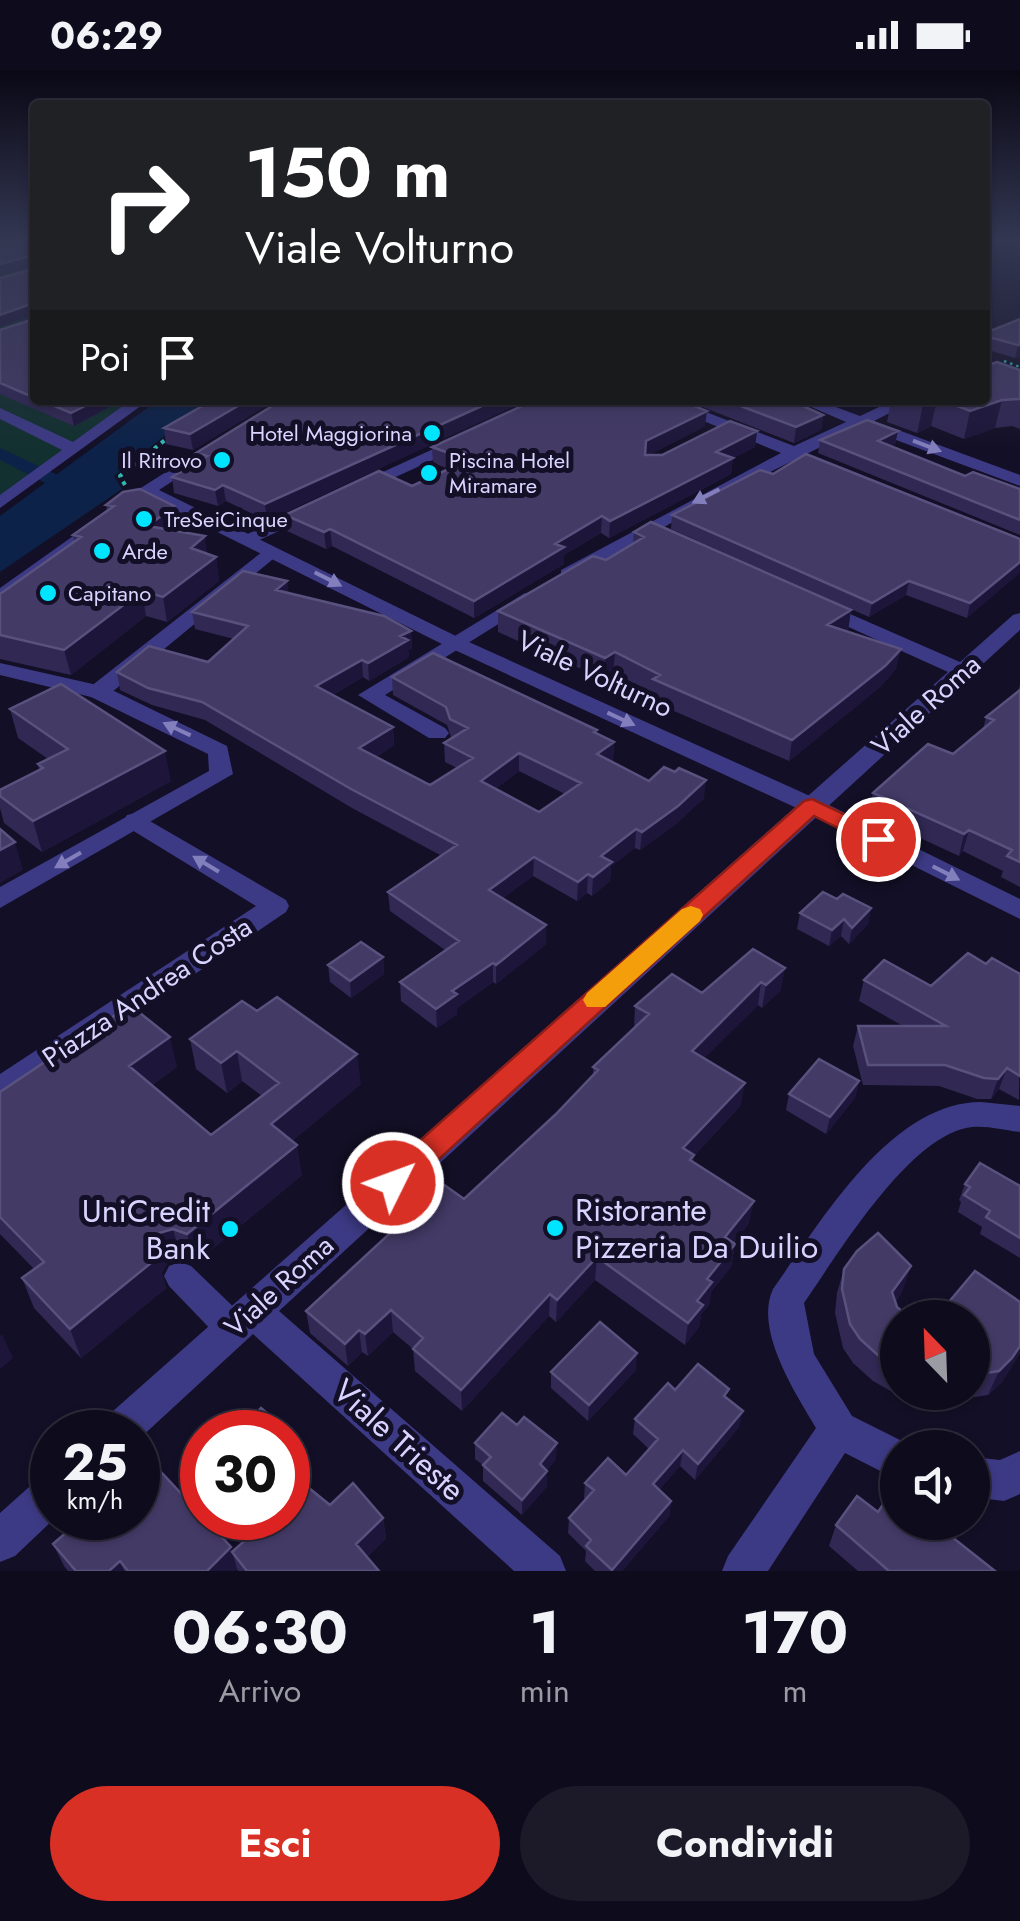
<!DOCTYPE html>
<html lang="it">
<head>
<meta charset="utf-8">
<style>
  :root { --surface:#0e0b1c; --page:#1c1929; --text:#f1f3f6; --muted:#9b9ba3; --line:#2e2b3b; --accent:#d93025 }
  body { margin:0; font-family:Jost,sans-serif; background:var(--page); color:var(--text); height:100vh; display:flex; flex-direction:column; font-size:38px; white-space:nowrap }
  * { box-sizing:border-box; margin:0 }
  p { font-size:32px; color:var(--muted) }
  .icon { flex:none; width:55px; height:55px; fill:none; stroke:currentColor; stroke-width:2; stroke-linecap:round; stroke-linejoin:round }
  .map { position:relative; height:1501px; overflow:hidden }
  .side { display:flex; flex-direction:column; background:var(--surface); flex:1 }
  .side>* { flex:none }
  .banner { position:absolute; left:30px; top:30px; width:960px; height:305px; border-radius:10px; box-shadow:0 2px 8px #0004,0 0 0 2px var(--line); background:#202124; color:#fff; overflow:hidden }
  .needle { width:65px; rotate:337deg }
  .fabs { position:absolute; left:880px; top:1230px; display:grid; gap:20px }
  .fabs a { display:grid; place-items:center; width:110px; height:110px; border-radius:50%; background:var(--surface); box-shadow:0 2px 8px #0004,0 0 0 2px var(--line); font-size:50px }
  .speed { position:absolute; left:30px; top:1340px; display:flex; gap:20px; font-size:50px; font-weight:700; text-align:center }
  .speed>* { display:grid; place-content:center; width:130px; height:130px; border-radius:50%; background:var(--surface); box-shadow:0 2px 8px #0004,0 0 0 2px var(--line); line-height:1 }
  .speed small { font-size:25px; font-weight:400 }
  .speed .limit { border:15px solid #d22; background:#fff; color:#111 }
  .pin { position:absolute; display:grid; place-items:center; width:85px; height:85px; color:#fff; margin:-42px; border:5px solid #fff; border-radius:50%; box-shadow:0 2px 10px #0007 }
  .me { position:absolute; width:110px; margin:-55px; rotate:48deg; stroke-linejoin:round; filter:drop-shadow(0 0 8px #0008) }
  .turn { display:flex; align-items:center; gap:35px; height:210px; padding:0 50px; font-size:45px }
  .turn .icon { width:130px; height:130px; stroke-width:2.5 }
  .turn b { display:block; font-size:70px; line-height:85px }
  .then { display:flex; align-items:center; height:95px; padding:0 50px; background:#0003; gap:20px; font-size:38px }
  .eta { display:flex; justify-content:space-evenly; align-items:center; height:170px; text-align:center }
  .eta b { font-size:60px; font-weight:700; line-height:70px }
  .primary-button { display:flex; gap:20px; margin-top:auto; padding:20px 50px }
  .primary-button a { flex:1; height:115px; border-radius:60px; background:var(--accent); color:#fff; font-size:40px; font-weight:700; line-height:115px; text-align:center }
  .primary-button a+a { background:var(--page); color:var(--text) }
  .status { display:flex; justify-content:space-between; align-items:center; height:70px; padding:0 50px; background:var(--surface); direction:ltr }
  .status svg { height:28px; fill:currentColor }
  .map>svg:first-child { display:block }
</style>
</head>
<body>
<div class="status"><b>06:29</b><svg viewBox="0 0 49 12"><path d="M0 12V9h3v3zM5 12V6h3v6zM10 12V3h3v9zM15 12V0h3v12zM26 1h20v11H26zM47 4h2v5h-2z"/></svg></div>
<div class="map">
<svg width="1020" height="1501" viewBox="0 0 1020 1501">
  <rect width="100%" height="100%" fill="#130f26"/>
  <!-- green -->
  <path fill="#12302f" d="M0,170H35V330H134L0,427Z"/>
  <!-- water -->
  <path fill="#0c2248" d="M158,330H210L114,406L122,419L0,502V446Z"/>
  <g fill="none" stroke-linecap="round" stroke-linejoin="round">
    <!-- canal -->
    <path fill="#0c2248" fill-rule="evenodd" d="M0,378L75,413L78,417L68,423L61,421L0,390Z"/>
    <!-- path-far1 -->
    <path stroke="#2fb8b0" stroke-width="2.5" stroke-dasharray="2.5 4" stroke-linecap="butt" d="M1004,291L1020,297"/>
    <!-- path -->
    <path stroke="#2fb8b0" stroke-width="4" stroke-dasharray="4 5" stroke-linecap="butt" d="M125,415L120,406L170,366"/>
    <!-- pedestrian -->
    <path fill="#3d3a85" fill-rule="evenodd" d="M180,1192L191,1196L244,1247L248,1258L244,1269L232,1273L220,1269L169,1216L164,1206L169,1196Z"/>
    <!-- minor -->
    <path fill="#3d3a85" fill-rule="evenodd" d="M985,291L991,292V298L985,299Z
      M653,330H675L794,376L846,352L795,330H817L860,346L894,330H915L874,351L1020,405V416L861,357L699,437L575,508H561V500L781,383Z
      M464,365L472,370L470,373L365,421L350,417Z
      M314,433L323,438L320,442L253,473H239L237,469Z
      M271,475L280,481L278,485L106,627H90L87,622L90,617Z
      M525,523L532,525V533L385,625L445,658L449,663L445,668H429L358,625Z
      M818,530L960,592L1013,545L1020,543V560L279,1241L560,1486L566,1501H514L253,1264L138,1370V1362H99L104,1349L948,602L811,540L808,536Z
      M136,743L286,830L289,836L286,842L11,1029L0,1032V1004L256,836L127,757L123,751L127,745Z
      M981,1032L1020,1036V1062C1003,1060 983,1054 966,1058C906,1071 838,1184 804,1233L814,1284L852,1346L912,1376L898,1378V1410L845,1383L768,1501H722L728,1486L816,1358C795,1322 754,1260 773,1219C820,1153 890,1032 981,1032Z
      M1020,1381V1424L1004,1431L972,1427V1387L1000,1390Z
      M52,1403L55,1448L15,1486L0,1492V1443L38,1409Z"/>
    <!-- tertiary -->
    <path fill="#3d3a85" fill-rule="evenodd" d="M131,330H149L0,438V425L62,380L0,349V338L73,372Z
      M220,368L234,371L159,420L460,568L821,731L1020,829V849L803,741L446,576L147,427L137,431L128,426Z
      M100,447L109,452L106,456L0,533V518Z
      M0,593L106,617L227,676L233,704L0,838V817L209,701L208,684L91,627L0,605Z"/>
  </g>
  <!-- wall -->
  <path fill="#312854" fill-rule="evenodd" d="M0,170H35V330H106L108,338L74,356L0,324V260L34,249V245L0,257V208L34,199V196L0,205Z
    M1020,249V286L1015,288L985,279V263Z
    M1020,300V359L1012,356L995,358L964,369L931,356L917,363L887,352L891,330H985Z
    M213,330H275L193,380L166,374L164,358Z
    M282,330L267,451L226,431L218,436L174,423L172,407L198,391L196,383Z
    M685,330H790L823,345L821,360L794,373Z
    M705,356L649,385H662L757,361L755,377L733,388L731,404L609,468L601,463L564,485V494L474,548L332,476L326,479L287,461L285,445L412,416L449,399L433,393L432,377Z
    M898,361L895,374L891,376L965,406L1020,419V465L818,383L820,370Z
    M773,404L1020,469L967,548L906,525L869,547L671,459L672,445Z
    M123,422L178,460L176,461L207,484L216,487L219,511L167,552L146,546L71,605L0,589V524L74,472L73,465L107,441L106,435Z
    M634,462L851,540L848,561L896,599L880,617L789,691L651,631L652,622L613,603L604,609L498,562V541L606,490L633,473Z
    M287,511L288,523L411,561L412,578L408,580L409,587L369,611L363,607L333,625L393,657L394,675L376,687L430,715L457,698L445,692L444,673L453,668L451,667L447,655L393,625L392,607L597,664L614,672L613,690L611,691L649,711L704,728L676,754L640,780L635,778L611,796L610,811L592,826L587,823L577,831L533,806L503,828L546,874L496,914L493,912L457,938V944L437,958L401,931L400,912L445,880L390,841L388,822L442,786L352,738L205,650L152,635L120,620L117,602L208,592L234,569L195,559L192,542ZM519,701L565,724L539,742L495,719Z
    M1020,615V817L1001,807L1003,801L963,781L959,786L868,744L873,723L953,684L983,659L986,647L1017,622Z
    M10,639L171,711L42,782L4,753L0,738V720L39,700L38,694L48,689L18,668Z
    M837,829L871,838L868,854L849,874L841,866L829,876L797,859L800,843Z
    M753,879L781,920L762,938L758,935L704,988L741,1035L694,1086L693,1093L749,1153L734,1173L735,1174L731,1197L711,1222L709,1235L701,1244L699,1257L685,1275L595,1210L556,1252L549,1246L462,1341L415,1301L413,1279L393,1262L368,1286L362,1282L348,1296L310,1263L306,1241L464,1129L555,1045L593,1006V997L634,959L635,936L702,923Z
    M383,887L384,904L351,928L330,912L328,895Z
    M986,894L1020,904L1019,1030L999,1019L991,1029H977L939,1016L863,1015L853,976L858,956H903L859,931L864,910L931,916Z
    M190,969L361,1014L292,1071L302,1105L194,1194L181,1188L168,1192L162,1203L166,1218L81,1288L34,1238L22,1208L34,1199L0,1164V1022L177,997L152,1015L211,1065L262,1026L242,1011L227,1023L196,999Z
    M859,1011L855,1028L826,1064L786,1040L789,1024Z
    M965,1114L1020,1116V1188L980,1164L982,1157L958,1142L961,1132L959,1130Z
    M844,1199L903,1220L896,1231L898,1248V1322H972V1248L1020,1232V1283L1002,1312L988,1325L930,1334L894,1323L873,1311L853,1293L843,1278L835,1243L837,1223Z
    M636,1300L588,1351L551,1318V1302Z
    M675,1320L727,1329L739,1357L695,1410L680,1396L659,1420L671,1431L669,1446L622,1501H595L585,1491L586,1481L568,1463L569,1448L586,1430L584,1428L585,1413L626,1405L649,1379L633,1364L635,1349Z
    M288,1362L306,1393L294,1406L330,1435L383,1448L386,1468L367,1487L379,1501H238L237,1499L235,1501H68L64,1496L53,1474L233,1482L261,1457L251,1448H288Z
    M475,1373L556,1389L547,1400V1416L522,1445L483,1411V1395L475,1389Z
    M878,1442L898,1452L995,1501H858L829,1476L836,1455Z"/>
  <!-- shaded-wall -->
  <path fill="#1d163a" d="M35,185V196L0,205V194Z
    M31,234L34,245L0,257V245Z
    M1018,275H1020V286L1015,288Z
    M97,330H106L108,338L74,356L71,343Z
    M248,330H275L193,380L190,364Z
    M495,330H528L267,451L265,434Z
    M933,330H937L931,356L917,363L923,335Z
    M1002,330L995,358L964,369L970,341Z
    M707,341L705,356L645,387L646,371Z
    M823,345L821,360L794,373L796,357Z
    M757,361L755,377L733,388L731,404L609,468L610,451L716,382Z
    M898,361L895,374L875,384L878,371Z
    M223,415L226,431L218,436L215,420Z
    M174,436L178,460L152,479L148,456Z
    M602,446L601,463L564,485V494L474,548V531L555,474Z
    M330,459L332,476L326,479L324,462Z
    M205,466L208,490L191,478Z
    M216,487L219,511L167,552L163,527Z
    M1020,492V503L967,548L970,533Z
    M287,511L289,528L276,520Z
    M909,511L906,525L869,547L872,533Z
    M142,521L146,546L71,605L64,580Z
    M851,540L848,561L827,555Z
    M411,561L412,578L408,580L409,587L369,611L368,593L400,566Z
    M901,579L896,599L880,617L789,691L792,670Z
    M615,582L613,603L604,609L605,588Z
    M362,590L363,607L318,634L316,616Z
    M393,657L394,675L361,696L359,678Z
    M614,672L613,690L596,702L597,684Z
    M165,681L171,711L42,782L33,751Z
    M519,683V701L481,730V711Z
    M706,710L704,728L676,754L640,780L642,762Z
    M636,759L635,778L611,796L610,811L592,826L593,807L601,786Z
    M969,760L963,781L959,786L964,764Z
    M15,772L23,800L0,813V780Z
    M534,787L533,806L489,839V820Z
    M588,804L587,823L577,831L578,812Z
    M871,838L868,854L849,874L852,858Z
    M844,849L841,866L829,876L832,860Z
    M546,855V874L496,914V895Z
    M383,887L384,904L351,928L350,911Z
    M493,893V912L457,938V944L437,958L436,939L452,921Z
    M785,898L781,920L762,938L766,915Z
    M761,912L758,935L689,1004L692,981Z
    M170,967L177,997L137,1026L129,996Z
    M237,981L242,1011L227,1023L221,993Z
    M357,984L361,1014L276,1084L271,1054Z
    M1007,998L999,1019L991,1029L998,1009Z
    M859,1011L855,1028L826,1064L830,1047Z
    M745,1013L741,1035L694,1086L691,1107L683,1078Z
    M297,1075L302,1105L194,1194L187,1164Z
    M754,1131L749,1153L721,1190L725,1167Z
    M173,1159L181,1188L168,1192L162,1203L166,1218L81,1288L70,1259L152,1175L159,1163Z
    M735,1174L731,1197L711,1222L709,1235L701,1244L699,1257L685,1275L688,1253L707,1209Z
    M597,1187L595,1210L556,1252L557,1230Z
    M911,1196L903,1220L885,1246L892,1222Z
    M550,1224L549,1246L462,1341L461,1320Z
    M391,1240L393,1262L368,1286L365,1264Z
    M359,1260L362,1282L348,1296L345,1274Z
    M2,1264L13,1288L0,1299V1266Z
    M1020,1276V1283L1002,1312L988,1325L999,1301Z
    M637,1283L636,1300L588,1351L589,1335Z
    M743,1341L739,1357L695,1410L698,1394Z
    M302,1373L306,1393L288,1414V1388Z
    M557,1373L556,1389L539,1409L540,1394Z
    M683,1380L680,1396L651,1430L653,1414Z
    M547,1401V1416L522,1445V1430Z
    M671,1431L669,1446L622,1501H612Z
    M383,1448L386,1468L360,1494L356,1474Z
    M231,1477L237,1499L235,1501H207Z
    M120,1491L124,1501H109Z"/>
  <!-- building -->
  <path fill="#433a66" stroke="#5a527e" stroke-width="2.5" fill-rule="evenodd" d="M0,170H35V185L0,194Z
    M35,185V237L31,234L0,245V208L34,199Z
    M35,244V328L0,313V260L34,249Z
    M1020,249V275H1018L985,266V263Z
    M997,292L1020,300V329L1002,330L970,341L942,330H985V296Z
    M40,330H97L71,343Z
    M213,330H248L190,364L164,358Z
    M282,330H495L265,434L223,415L215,420L172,407L207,386L196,383Z
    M535,330H680L707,341L646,371L645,385H662L730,351L757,361L716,382L733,388L610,451L602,446L555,474L564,477L474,531L330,459L324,462L285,445L379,401L412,416L468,390L432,377Z
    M725,330H790L823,345L796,357Z
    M909,330H933L923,335Z
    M867,350L898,361L878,371L965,406L973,402L1020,419V450L820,370Z
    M806,384L1020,469V492L970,533L909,511L872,533L672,445L760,400L773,404Z
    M140,419L174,436L148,456L205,466L191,478L216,487L163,527L142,521L64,580L0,565V524L81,467L73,465L114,436L106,435L123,422Z
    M651,452L851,540L827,555L901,579L885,596L792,670L653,609L660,605L615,582L605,588L498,541L593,486L606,490L644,467L634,462Z
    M243,501L287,511L276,520L384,546L411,561L400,566L408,570L368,593L362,590L316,616L393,657L359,678L430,715L473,688L444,673L468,658L450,649L446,637L392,607L433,583L597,660L594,662L614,672L597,684L649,711L664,697L675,702L679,698L706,710L678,736L642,762L636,759L601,786L612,792L593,807L588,804L578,812L534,787L489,820L546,855L496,895L493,893L452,921L457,924L436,939L400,912L459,871L388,822L457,775L351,719L202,632L148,618L117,602L149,576L208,592L248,556L192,542ZM519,683L581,713L539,742L481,711Z
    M61,614L165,681L33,751L0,726V720L43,698L38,694L68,679L10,639Z
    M1020,620V792L1007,786L1012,780L969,760L964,764L873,723L928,674L953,684L994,650L986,647Z
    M0,759L15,772L0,780Z
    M823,822L837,829L843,824L871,838L852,858L844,849L832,860L800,843Z
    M361,872L383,887L350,911L328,895Z
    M753,879L785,898L766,915L761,912L692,981L745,1013L683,1078L694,1085L690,1090L754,1131L725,1167L735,1174L707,1209L712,1212L697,1231L703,1235L688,1253L597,1187L557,1230L550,1224L461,1320L413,1279L423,1268L391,1240L365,1264L359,1260L345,1274L306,1241L443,1114L464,1129L555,1045L598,1000L593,997L649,944L635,936L672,904L702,923Z
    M968,883L986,894L992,888L1020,904V1006L1007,998L998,1009L984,1008L945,995H868L858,956H946L864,910L884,890L931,916Z
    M277,927L357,984L271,1054L297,1075L187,1164L173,1159L159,1163L152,1175L157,1188L70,1259L22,1208L44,1192L0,1147V1022L130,935L170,967L129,996L211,1065L279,1013L237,981L221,993L190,969L242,931L257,941Z
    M819,989L859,1011L830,1047L789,1024Z
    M980,1093L1020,1116V1168L986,1147L990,1141L964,1125L970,1117L965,1114Z
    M878,1163L911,1196L892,1222L897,1237L910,1248H898V1297L881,1288L860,1269L850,1254L842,1219L844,1199L857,1181Z
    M975,1201L1020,1232V1276L1012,1288L999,1301L972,1305V1248H933L937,1246Z
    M600,1252L637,1283L589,1335L551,1302Z
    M698,1294L729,1319L724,1326L743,1341L698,1394L683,1380L653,1414L671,1431L612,1500L586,1476L591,1470L569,1448L594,1420L585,1413L608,1388L626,1405L658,1369L635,1349L668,1313L675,1320Z
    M261,1338L302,1373L288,1388V1362H238Z
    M502,1343L517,1355L524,1347L557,1373L540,1394L547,1401L522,1430L483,1395L491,1387L475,1373Z
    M148,1388L231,1477L207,1501H128L120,1491L109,1501H76L53,1474L83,1448H138V1398Z
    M288,1401L330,1435L353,1413L383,1448L356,1474L379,1501H247L232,1482L269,1449L267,1448H288Z
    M857,1426L878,1442L886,1430L898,1439V1452H933L995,1501H889L836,1455Z"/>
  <!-- one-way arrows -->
  <defs><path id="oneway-solid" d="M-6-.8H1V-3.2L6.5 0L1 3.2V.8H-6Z" transform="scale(2.5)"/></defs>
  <g fill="#837fbc">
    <use href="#oneway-solid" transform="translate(927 376) rotate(21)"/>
    <use href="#oneway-solid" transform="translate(706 426) rotate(153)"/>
    <use href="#oneway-solid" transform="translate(328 509) rotate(27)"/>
    <use href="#oneway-solid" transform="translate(621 649) rotate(25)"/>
    <use href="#oneway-solid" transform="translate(177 659) rotate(-155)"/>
    <use href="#oneway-solid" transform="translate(68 790) rotate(150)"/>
    <use href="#oneway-solid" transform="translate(206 794) rotate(-149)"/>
    <use href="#oneway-solid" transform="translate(946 803) rotate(27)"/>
  </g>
  <!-- sky -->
  <linearGradient id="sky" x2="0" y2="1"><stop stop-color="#0a0815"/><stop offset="0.45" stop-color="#333752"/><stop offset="1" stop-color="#333752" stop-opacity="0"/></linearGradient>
  <rect width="1020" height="380" fill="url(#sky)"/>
  <!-- route -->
  <path fill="#d93025" stroke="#8d1f18" stroke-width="2.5" d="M812,729L886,764L890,769L886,774H870L814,746L403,1122L393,1126L382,1122L378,1113L382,1104L804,731Z"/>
  <!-- slow -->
  <path fill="#f59e0b" d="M691,836L700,839L703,845L700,851L605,937H587L583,930L587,923L682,839Z"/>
  <!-- markers -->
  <g fill="#00e5ff" stroke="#130f26" stroke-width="4">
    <circle cx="432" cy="363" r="10"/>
    <circle cx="222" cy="390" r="10"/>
    <circle cx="429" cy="403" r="10"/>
    <circle cx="144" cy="449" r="10"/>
    <circle cx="102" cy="481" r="10"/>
    <circle cx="48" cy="523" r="10"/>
    <circle cx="555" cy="1158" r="10"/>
    <circle cx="230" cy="1159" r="10"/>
  </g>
  <g text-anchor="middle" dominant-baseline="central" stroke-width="10" stroke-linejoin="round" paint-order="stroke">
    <!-- far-poi labels -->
    <g font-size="22" fill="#d9d4ff" stroke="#130f26" text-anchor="start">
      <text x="412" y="363" text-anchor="end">Hotel Maggiorina</text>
      <text x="202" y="390" text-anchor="end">Il Ritrovo</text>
      <text x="449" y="390">Piscina Hotel<tspan x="449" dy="25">Miramare</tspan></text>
      <text x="164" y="449">TreSeiCinque</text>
      <text x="122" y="481">Arde</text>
      <text x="68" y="523">Capitano</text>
    </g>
    <!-- street labels -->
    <g font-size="28" fill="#d9d4ff" stroke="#130f26">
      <text transform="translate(595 604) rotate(25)">Viale Volturno</text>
      <text transform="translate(926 635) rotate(-42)">Viale Roma</text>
      <text transform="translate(147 922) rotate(-34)">Piazza Andrea Costa</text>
      <text transform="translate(279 1216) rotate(-42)">Viale Roma</text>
    </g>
    <!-- near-poi labels -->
    <g font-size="32" fill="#d9d4ff" stroke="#130f26" text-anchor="start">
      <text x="575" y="1140">Ristorante<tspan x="575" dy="37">Pizzeria Da Duilio</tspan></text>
      <text x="210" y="1141" text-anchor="end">UniCredit<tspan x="210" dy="37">Bank</tspan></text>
    </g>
    <!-- near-street labels -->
    <g font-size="32" fill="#d9d4ff" stroke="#130f26">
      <text transform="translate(399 1370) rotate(42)">Viale Trieste</text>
    </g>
  </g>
</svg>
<div class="fabs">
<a><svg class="needle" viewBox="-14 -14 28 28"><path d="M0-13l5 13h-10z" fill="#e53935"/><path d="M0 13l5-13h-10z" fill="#9b9ba3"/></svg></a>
<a><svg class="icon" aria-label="sound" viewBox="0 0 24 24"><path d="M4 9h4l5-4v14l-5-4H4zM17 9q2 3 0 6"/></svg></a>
</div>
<div class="speed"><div>25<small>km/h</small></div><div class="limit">30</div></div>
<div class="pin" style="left:878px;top:769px;background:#d93025"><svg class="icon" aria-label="arrive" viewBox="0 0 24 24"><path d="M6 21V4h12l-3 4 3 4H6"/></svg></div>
<svg class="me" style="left:393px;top:1113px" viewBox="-20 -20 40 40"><circle r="17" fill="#d93025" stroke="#fff" stroke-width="3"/><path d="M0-11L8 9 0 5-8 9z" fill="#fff"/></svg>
<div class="banner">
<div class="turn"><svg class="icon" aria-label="right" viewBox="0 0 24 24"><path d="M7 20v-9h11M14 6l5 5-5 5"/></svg><div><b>150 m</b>Viale Volturno</div></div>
<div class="then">Poi<svg class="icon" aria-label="arrive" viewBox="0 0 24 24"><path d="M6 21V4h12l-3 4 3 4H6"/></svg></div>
</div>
</div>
<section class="side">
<div class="eta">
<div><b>06:30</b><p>Arrivo</p></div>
<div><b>1</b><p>min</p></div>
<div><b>170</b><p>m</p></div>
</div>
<div class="primary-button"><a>Esci</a><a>Condividi</a></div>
</section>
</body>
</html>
